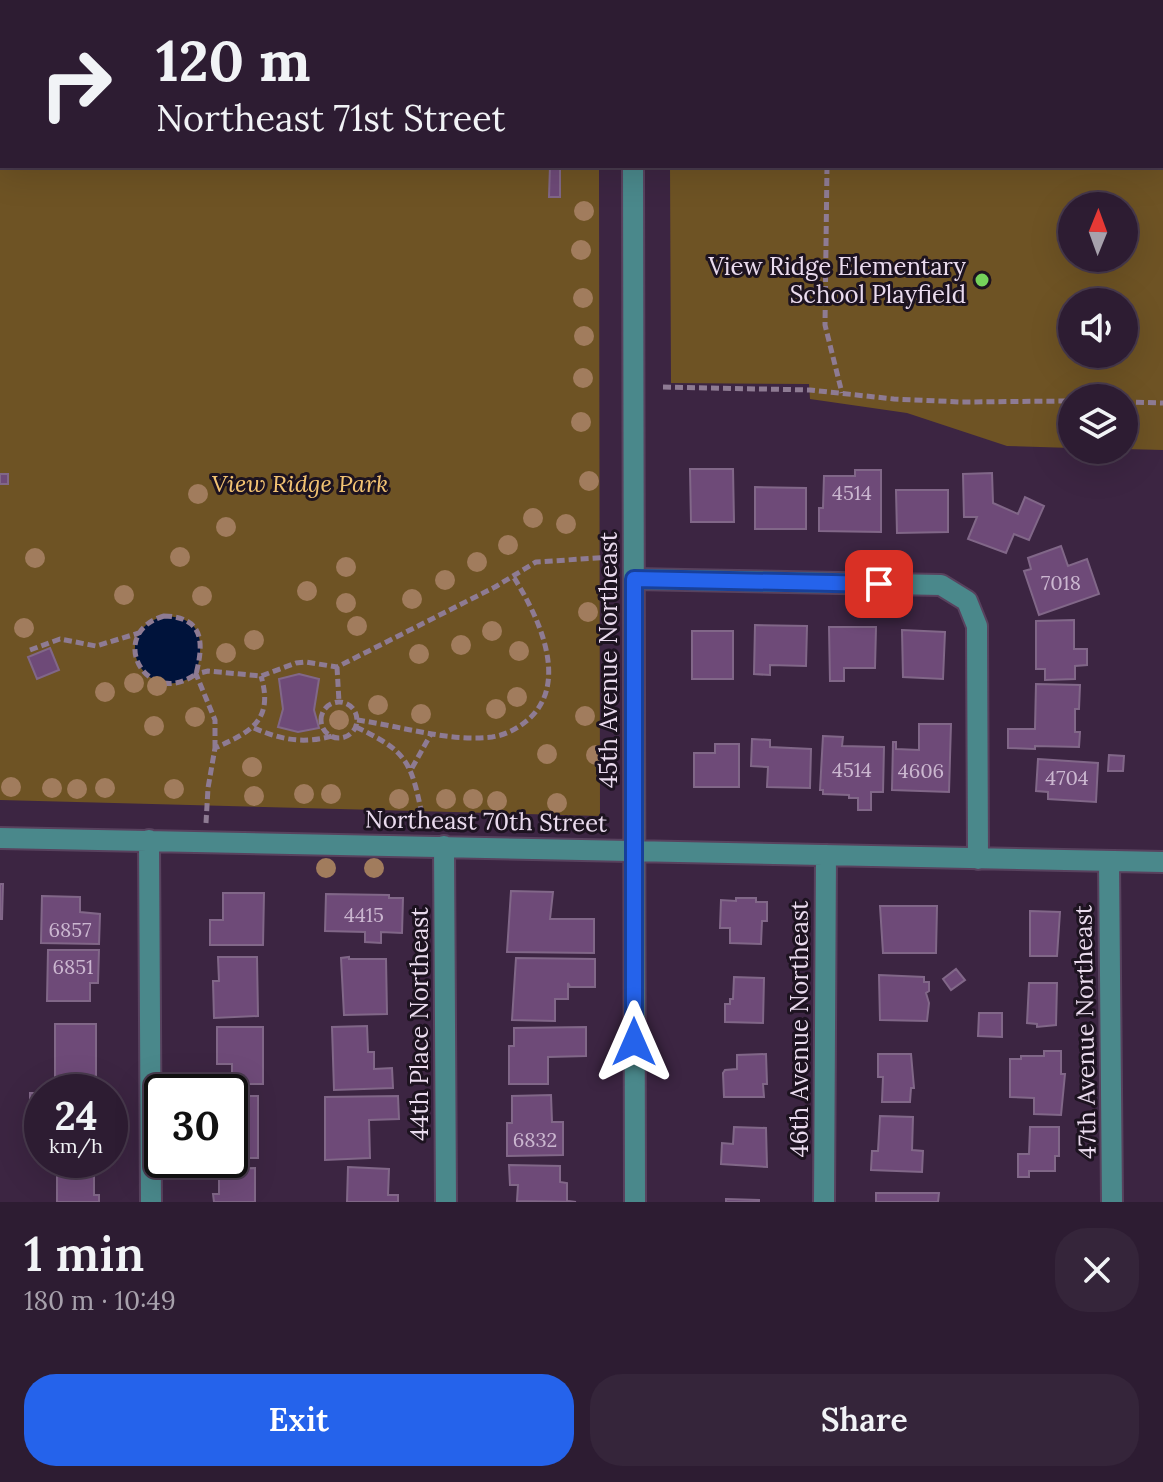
<!DOCTYPE html>
<html lang="en">
<head>
<meta charset="utf-8">
<style>
  :root { --surface:#2d1c32; --page:#35253a; --text:#f1f3f6; --muted:#a7a1ac; --line:#483a4d; --accent:#2563eb }
  body { margin:0; font-family:Lora,serif; background:var(--page); color:var(--text); height:100vh; display:flex; flex-direction:column; font-size:30px; white-space:nowrap }
  * { box-sizing:border-box; margin:0 }
  p { font-size:26px; color:var(--muted) }
  .icon { flex:none; width:44px; height:44px; fill:none; stroke:currentColor; stroke-width:2; stroke-linecap:round; stroke-linejoin:round }
  .map { position:relative; height:1202px; overflow:hidden }
  .sheet { display:flex; flex-direction:column; background:var(--surface); flex:1 }
  .sheet>* { flex:none }
  .banner { position:absolute; left:0px; top:0px; width:1164px; height:168px; box-shadow:0 8px 32px #0002,0 0 0 2px var(--line); background:#2d1c32; color:var(--text); overflow:hidden }
  .needle { width:52px; rotate:1deg }
  .controls { position:absolute; left:1058px; top:192px; display:grid; gap:16px }
  .controls a { display:grid; place-items:center; width:80px; height:80px; border-radius:50%; background:var(--surface); box-shadow:0 8px 32px #0002,0 0 0 2px var(--line); font-size:40px }
  .speed { position:absolute; left:24px; top:1074px; display:flex; gap:16px; font-size:40px; font-weight:700; text-align:center }
  .speed>* { display:grid; place-content:center; width:104px; height:104px; border-radius:50%; background:var(--surface); box-shadow:0 8px 32px #0002,0 0 0 2px var(--line); line-height:1 }
  .speed small { font-size:20px; font-weight:400 }
  .speed .limit { border:4px solid #111; border-radius:12px; background:#fff; color:#111 }
  .pin { position:absolute; display:grid; place-items:center; width:68px; height:68px; color:#fff; margin:-34px; border-radius:16px; box-shadow:0 4px 12px #0006 }
  .me { position:absolute; width:88px; margin:-44px; rotate:0deg; stroke-linejoin:round; filter:drop-shadow(0 0 6px #0008) }
  .turn { display:flex; align-items:center; gap:28px; height:168px; padding:0 24px; font-size:36px }
  .turn .icon { width:104px; height:104px; stroke-width:2.5 }
  .turn b { display:block; font-size:56px; line-height:68px }
  .round { display:grid; place-items:center; flex:none; width:84px; height:84px; border-radius:32px; background:var(--page) }
  .overview { display:flex; align-items:center; justify-content:space-between; height:136px; padding:0 24px }
  h1 { font-size:48px; font-weight:600; line-height:60px }
  .action { display:flex; gap:16px; margin-top:auto; padding:16px 24px }
  .action a { flex:1; height:92px; border-radius:32px; background:var(--accent); color:#fff; font-size:32px; font-weight:600; line-height:92px; text-align:center }
  .action a+a { background:var(--page); color:var(--text) }
  .map>svg:first-child { display:block }
</style>
</head>
<body>
<div class="map">
<svg width="1163" height="1202" viewBox="0 0 1163 1202">
  <rect width="100%" height="100%" fill="#3c2542"/>
  <!-- green -->
  <path fill="#6e5324" fill-rule="evenodd" d="M0,49L2,166H599L600,816L0,800Z
    M1163,77V450L1124,449V398H1072V448L1007,446L907,413L810,399L809,384L671,383L670,166H1162ZM1124,206V258H1072V206ZM1124,302V354H1072V302Z"/>
  <!-- water -->
  <path fill="#00133b" d="M164,616C204,617 204,643 196,674C146,710 105,633 164,616Z"/>
  <!-- building -->
  <path fill="#6e4a78" stroke="#816788" stroke-width="2" d="M0,0H35V2H2L0,15Z
    M46,0H126L46,2Z
    M133,0H208L133,2Z
    M211,0H288V2H211Z
    M337,0H413L414,2H334Z
    M515,0H556L515,2Z
    M689,0H727V2H689Z
    M754,0H809L754,2Z
    M836,0H879V2H836Z
    M885,0H948L885,2Z
    M953,0H1017L953,2Z
    M1024,0H1082L1024,2Z
    M1097,0H1154L1097,2Z
    M550,166H560V197H549Z
    M690,469H733L734,522H691Z
    M855,470H881V532L819,531V508H823L824,476H855Z
    M992,473L993,503L1018,514L1025,497L1044,506L1029,540L1014,534L1006,553L968,539L977,517H964L963,474Z
    M0,474H8V484H0Z
    M755,487L806,488V529H755Z
    M896,490H948V532L897,533Z
    M1061,546L1068,566L1087,559L1099,594L1039,615L1024,571L1031,569L1028,558Z
    M1074,620V649H1087V665L1075,666V679L1045,680V669H1036V621Z
    M755,625L807,626L806,666L770,665V675L754,674Z
    M829,627H876L875,668H844V681H830Z
    M902,630L945,632L943,679L903,677Z
    M692,631H733V679H692Z
    M50,648L59,670L37,679L28,657Z
    M299,674L319,679L314,710L319,728L298,732L278,727L283,709L279,679Z
    M1036,684L1080,685L1079,709H1075V732H1080L1079,747L1035,746V749L1008,748V729H1035Z
    M919,724H951L949,792L892,790L893,742H896V749L919,750Z
    M823,736L843,737L842,746L884,747L883,792H871V810H858V798H849V795L823,794V790H820Z
    M752,739L770,740V747L811,749L810,788L767,787L768,767L751,766Z
    M715,744H739V787H694V753H715Z
    M1109,755L1124,756L1123,771H1108Z
    M1038,759L1098,763L1096,802L1048,799V792L1036,791Z
    M0,884H3L2,919H0Z
    M511,891L553,892L550,919H594V953L507,952Z
    M223,893H264L263,945H210V920H223Z
    M326,894L389,895V898H403L402,933L381,932V943L365,942V932L325,931Z
    M42,896L80,897V912L100,914L99,944L41,943Z
    M736,898H756V902H767V921H762L761,944L730,943V928H720L721,900L736,901Z
    M880,906H937L936,953H883Z
    M1030,911L1060,912L1057,956H1030Z
    M48,950H99L98,983H90V1001H47Z
    M218,957H257L258,1016L214,1018L213,981H219Z
    M349,957V959H386L387,1014L344,1015L341,958Z
    M516,958L595,959V987H570L568,983V999H555V1021L512,1020Z
    M956,969L965,980L951,990L943,979Z
    M879,975L924,977V982H929V991L926,993L929,1003L927,1021L880,1020Z
    M734,977L764,978L763,1023L725,1022V1004H730V999H733Z
    M1029,983H1057L1056,1025L1037,1027V1024L1027,1023Z
    M979,1013H1002V1037L978,1036Z
    M55,1024H96V1076L55,1079Z
    M367,1026L368,1052H374V1069L392,1068L393,1088L334,1090L332,1027Z
    M217,1027H263V1084H232V1064H217Z
    M586,1027V1056L548,1057V1084H509V1046H514V1028Z
    M1044,1051H1061V1074H1065L1061,1115L1034,1114V1098L1010,1097V1059H1021V1056H1044Z
    M766,1054L767,1084H763L764,1097H724L723,1073L725,1070L737,1069V1055Z
    M878,1054H911L914,1088H911L910,1102H882L883,1077H878Z
    M30,1093H42V1131H30Z
    M551,1095L552,1122H563V1155L507,1156V1123H512V1096Z
    M230,1096H258V1158H230Z
    M398,1096L399,1119L369,1120L370,1158L325,1160V1097Z
    M880,1116L913,1117L912,1150L923,1151L922,1172L871,1170L872,1151H878Z
    M734,1127L766,1128L767,1167L721,1164L722,1143L733,1144Z
    M1030,1127H1059V1156H1055V1171H1029V1177H1018V1154H1029Z
    M57,1165L94,1166V1195H99V1202H57Z
    M509,1165L560,1166V1182L567,1183V1201L576,1202L517,1201L518,1185H510Z
    M348,1167L389,1169L388,1195H398V1202H347Z
    M255,1168V1202H214L213,1194H219V1169Z
    M876,1193H939L938,1202H876Z
    M726,1199L759,1200V1202H726Z"/>
  <g fill="none" stroke-linecap="round" stroke-linejoin="round">
    <defs>
      <path id="minor" d="M633,0V2
        M633,166L635,1202
        M634,579L941,585L967,601L977,626L978,859
        M0,838L1163,862
        M149,840L151,1202
        M444,846L446,1202
        M1109,861L1112,1202
        M824,1202L826,855"/>
    </defs>
    <!-- minor casing -->
    <use href="#minor" stroke="#58425e" stroke-width="24"/>
    <!-- path -->
    <path stroke="#8e7b93" stroke-width="5" stroke-dasharray="8 4" stroke-linecap="butt" d="M1162,122H1163
      M827,166L825,325L842,393
      M663,387L810,390L894,399L961,402L1072,401
      M1124,402L1163,403
      M164,616C204,617 204,643 196,674C146,710 105,633 164,616Z
      M30,650L60,639L96,646L139,633
      M337,667L339,702
      M321 720a18 18 0 1 1 36 0a18 18 0 1 1-36 0Z
      M357,720C401,726 447,742 492,737C506,735 519,728 530,718C570,680 537,614 513,576
      M356,727C406,751 411,760 422,815
      M254,728C282,740 303,744 332,736
      M215,748V720L196,674L208,671L261,676L296,663L306,662L337,667L495,587L536,562L613,557
      M412,768L431,734
      M206,823L208,788L215,748C251,732 274,720 261,676"/>
    <!-- minor -->
    <use href="#minor" stroke="#4a888b" stroke-width="20"/>
  </g>
  <!-- trees -->
  <g fill="#a17c5d">
    <circle cx="584" cy="211" r="10"/>
    <circle cx="581" cy="250" r="10"/>
    <circle cx="583" cy="298" r="10"/>
    <circle cx="584" cy="336" r="10"/>
    <circle cx="583" cy="378" r="10"/>
    <circle cx="581" cy="422" r="10"/>
    <circle cx="589" cy="481" r="10"/>
    <circle cx="198" cy="494" r="10"/>
    <circle cx="533" cy="518" r="10"/>
    <circle cx="566" cy="524" r="10"/>
    <circle cx="226" cy="527" r="10"/>
    <circle cx="508" cy="545" r="10"/>
    <circle cx="180" cy="557" r="10"/>
    <circle cx="35" cy="558" r="10"/>
    <circle cx="477" cy="562" r="10"/>
    <circle cx="346" cy="567" r="10"/>
    <circle cx="445" cy="580" r="10"/>
    <circle cx="307" cy="591" r="10"/>
    <circle cx="124" cy="595" r="10"/>
    <circle cx="202" cy="596" r="10"/>
    <circle cx="412" cy="599" r="10"/>
    <circle cx="346" cy="603" r="10"/>
    <circle cx="588" cy="612" r="10"/>
    <circle cx="357" cy="626" r="10"/>
    <circle cx="24" cy="628" r="10"/>
    <circle cx="492" cy="631" r="10"/>
    <circle cx="254" cy="640" r="10"/>
    <circle cx="461" cy="645" r="10"/>
    <circle cx="519" cy="651" r="10"/>
    <circle cx="226" cy="653" r="10"/>
    <circle cx="419" cy="654" r="10"/>
    <circle cx="134" cy="683" r="10"/>
    <circle cx="157" cy="686" r="10"/>
    <circle cx="105" cy="692" r="10"/>
    <circle cx="517" cy="697" r="10"/>
    <circle cx="378" cy="705" r="10"/>
    <circle cx="496" cy="709" r="10"/>
    <circle cx="421" cy="714" r="10"/>
    <circle cx="585" cy="716" r="10"/>
    <circle cx="195" cy="717" r="10"/>
    <circle cx="339" cy="720" r="10"/>
    <circle cx="154" cy="726" r="10"/>
    <circle cx="547" cy="754" r="10"/>
    <circle cx="596" cy="755" r="10"/>
    <circle cx="252" cy="767" r="10"/>
    <circle cx="11" cy="787" r="10"/>
    <circle cx="52" cy="788" r="10"/>
    <circle cx="105" cy="788" r="10"/>
    <circle cx="77" cy="789" r="10"/>
    <circle cx="174" cy="789" r="10"/>
    <circle cx="304" cy="794" r="10"/>
    <circle cx="331" cy="794" r="10"/>
    <circle cx="254" cy="796" r="10"/>
    <circle cx="399" cy="799" r="10"/>
    <circle cx="446" cy="799" r="10"/>
    <circle cx="473" cy="799" r="10"/>
    <circle cx="497" cy="801" r="10"/>
    <circle cx="557" cy="803" r="10"/>
    <circle cx="326" cy="868" r="10"/>
    <circle cx="374" cy="868" r="10"/>
  </g>
  <g fill="none" stroke-linecap="round" stroke-linejoin="round">
    <defs>
      <path id="route" d="M634,1042V579L879,584"/>
    </defs>
    <!-- route casing -->
    <use href="#route" stroke="#184099" stroke-width="20"/>
    <!-- route -->
    <use href="#route" stroke="#2563eb" stroke-width="14"/>
  </g>
  <!-- markers -->
  <circle fill="#75d25b" stroke="#1d1320" stroke-width="3" cx="982" cy="280" r="8"/>
  <g text-anchor="middle" dominant-baseline="central" stroke-width="6" stroke-linejoin="round" paint-order="stroke">
    <!-- number labels -->
    <g font-size="20" fill="#cbb7d0">
      <text x="852" y="492">4514</text>
      <text x="1061" y="582">7018</text>
      <text x="852" y="769">4514</text>
      <text x="921" y="770">4606</text>
      <text x="1067" y="777">4704</text>
      <text x="364" y="914">4415</text>
      <text x="70" y="929">6857</text>
      <text x="73" y="966">6851</text>
      <text x="535" y="1139">6832</text>
    </g>
    <!-- poi labels -->
    <g font-size="24" fill="#eadbee" stroke="#1d1320" text-anchor="end">
      <text x="966" y="266">View Ridge Elementary<tspan x="966" dy="28">School Playfield</tspan></text>
    </g>
    <!-- park labels -->
    <g font-size="24" font-style="italic" fill="#f3c373" stroke="#1d1320">
      <text x="300" y="483">View Ridge Park</text>
    </g>
    <!-- street labels -->
    <g font-size="24" fill="#eadbee" stroke="#1d1320">
      <text transform="translate(608 660) rotate(-90)">45th Avenue Northeast</text>
      <text transform="translate(486 821) rotate(1)">Northeast 70th Street</text>
      <text transform="translate(419 1024) rotate(-90)">44th Place Northeast</text>
      <text transform="translate(799 1029) rotate(-90)">46th Avenue Northeast</text>
      <text transform="translate(1085 1032) rotate(-91)">47th Avenue Northeast</text>
    </g>
  </g>
</svg>
<div class="controls">
<a><svg class="needle" viewBox="-14 -14 28 28"><path d="M0-13l5 13h-10z" fill="#e53935"/><path d="M0 13l5-13h-10z" fill="#a7a1ac"/></svg></a>
<a><svg class="icon" aria-label="sound" viewBox="0 0 24 24"><path d="M4 9h4l5-4v14l-5-4H4zM17 9q2 3 0 6"/></svg></a>
<a><svg class="icon" aria-label="layers" viewBox="0 0 24 24"><path d="M12 4l9 5-9 5-9-5zM3 14l9 5 9-5"/></svg></a>
</div>
<div class="speed"><div>24<small>km/h</small></div><div class="limit">30</div></div>
<div class="pin" style="left:879px;top:584px;background:#d93025"><svg class="icon" aria-label="arrive" viewBox="0 0 24 24"><path d="M6 21V4h12l-3 4 3 4H6"/></svg></div>
<svg class="me" style="left:634px;top:1042px" viewBox="-20 -20 40 40"><path d="M0-17L14 15 0 8-14 15z" fill="#2563eb" stroke="#fff" stroke-width="4"/></svg>
<div class="banner">
<div class="turn"><svg class="icon" aria-label="right" viewBox="0 0 24 24"><path d="M7 20v-9h11M14 6l5 5-5 5"/></svg><div><b>120 m</b>Northeast 71st Street</div></div>
</div>
</div>
<section class="sheet">
<div class="overview"><div><h1>1 min</h1><p>180 m · 10:49</p></div><a class="round"><svg class="icon" aria-label="close" viewBox="0 0 24 24"><path d="M6 6l12 12M18 6L6 18"/></svg></a></div>
<div class="action"><a>Exit</a><a>Share</a></div>
</section>
</body>
</html>
